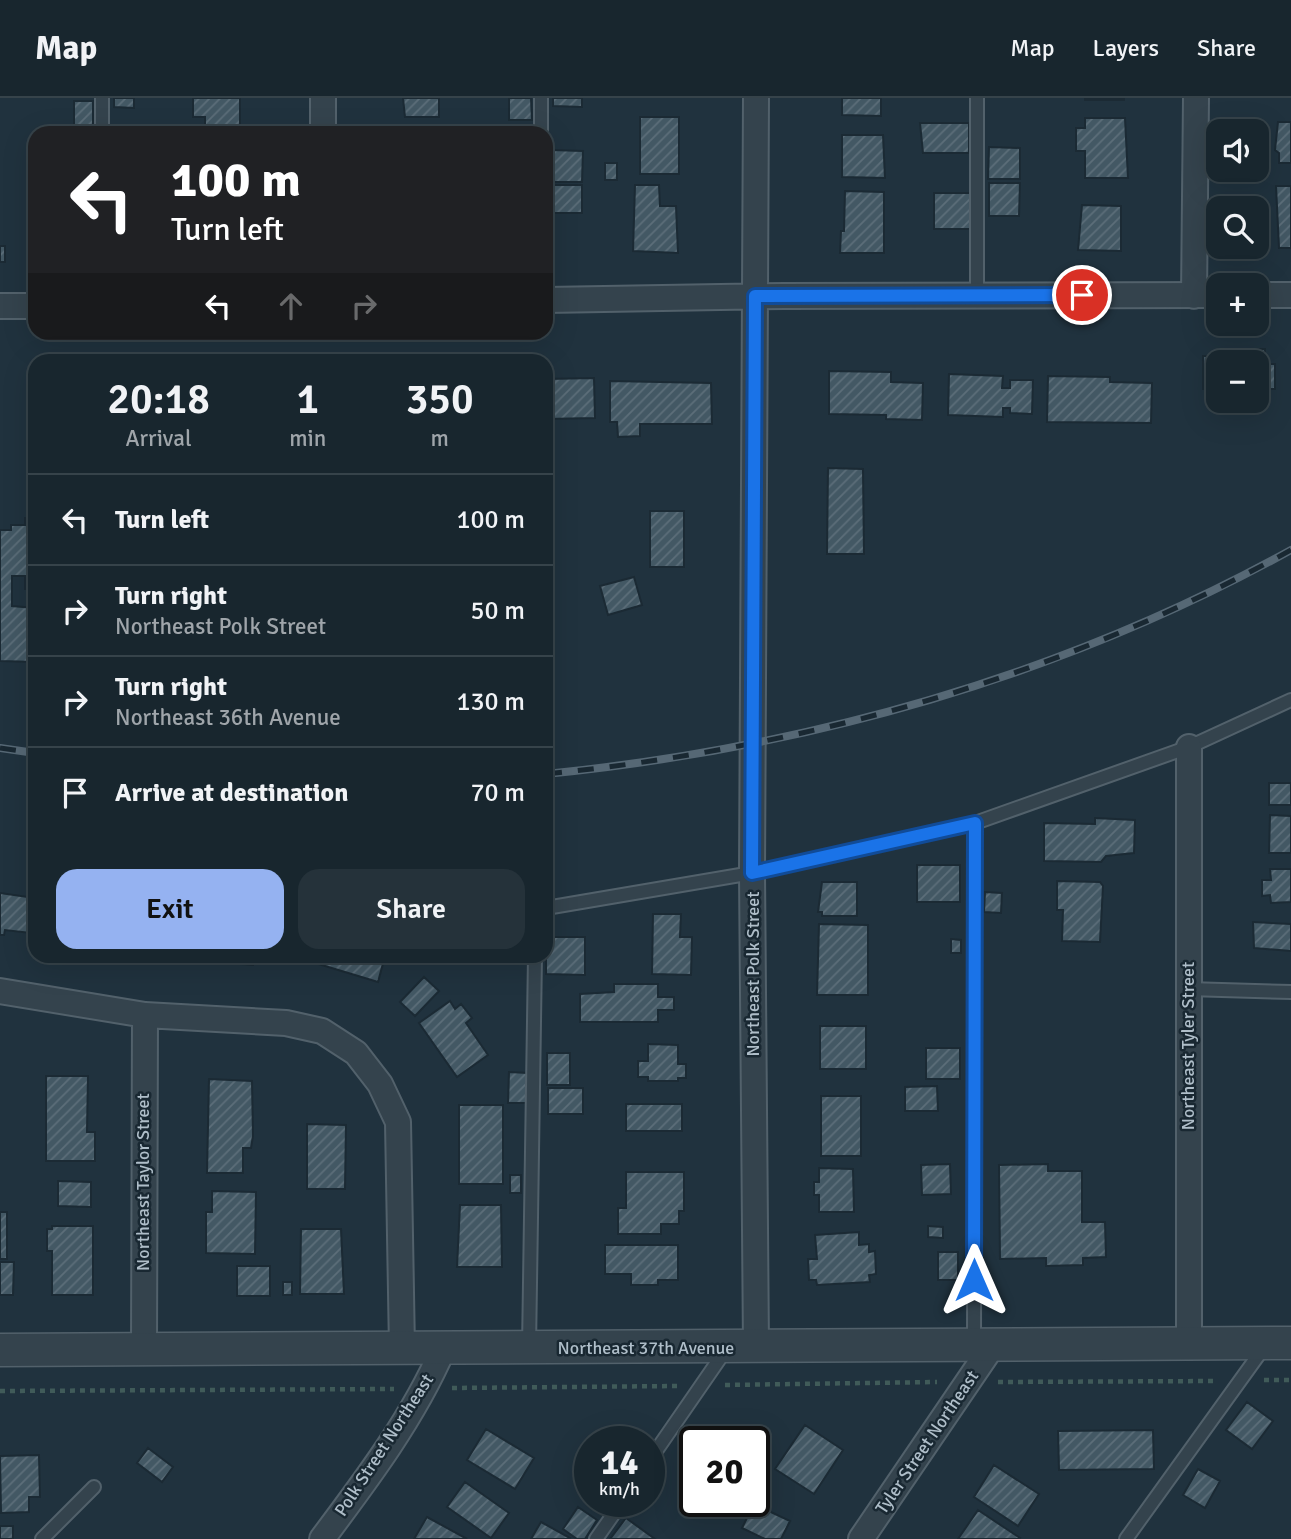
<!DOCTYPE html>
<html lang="en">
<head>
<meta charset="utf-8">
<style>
  :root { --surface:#18262e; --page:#25323a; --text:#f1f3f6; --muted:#9fa5aa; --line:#36434a; --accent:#95b2f1 }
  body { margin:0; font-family:Signika,sans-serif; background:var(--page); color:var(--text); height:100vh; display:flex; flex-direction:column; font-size:26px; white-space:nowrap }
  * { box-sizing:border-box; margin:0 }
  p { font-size:23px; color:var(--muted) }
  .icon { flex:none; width:38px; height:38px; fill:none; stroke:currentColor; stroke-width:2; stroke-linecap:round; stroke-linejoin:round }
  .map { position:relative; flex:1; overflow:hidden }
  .drawer { position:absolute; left:28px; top:256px; width:525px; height:609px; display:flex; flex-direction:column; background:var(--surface); border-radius:21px; box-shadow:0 7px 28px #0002,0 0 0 2px var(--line) }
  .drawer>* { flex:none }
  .top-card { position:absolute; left:28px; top:28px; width:525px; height:214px; border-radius:21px; box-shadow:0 7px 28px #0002,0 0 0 2px var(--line); background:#202124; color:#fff; overflow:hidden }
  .buttons { position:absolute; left:1206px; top:21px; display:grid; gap:14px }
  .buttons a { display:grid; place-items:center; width:63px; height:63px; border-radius:14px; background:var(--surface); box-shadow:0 7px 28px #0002,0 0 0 2px var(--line); font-size:35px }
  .speed { position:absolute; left:574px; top:1328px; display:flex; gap:14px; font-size:35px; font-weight:700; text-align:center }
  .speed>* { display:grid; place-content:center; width:91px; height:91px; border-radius:50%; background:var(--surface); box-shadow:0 7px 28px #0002,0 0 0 2px var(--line); line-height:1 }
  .speed small { font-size:18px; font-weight:400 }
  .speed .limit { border:4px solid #111; border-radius:10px; background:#fff; color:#111 }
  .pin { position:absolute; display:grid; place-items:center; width:60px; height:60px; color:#fff; margin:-30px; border:4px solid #fff; border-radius:50%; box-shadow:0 2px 7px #0007 }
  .me { position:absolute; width:77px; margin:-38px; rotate:0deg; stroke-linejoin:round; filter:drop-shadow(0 0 5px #0008) }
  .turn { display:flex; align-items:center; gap:24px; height:147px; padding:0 28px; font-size:32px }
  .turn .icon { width:91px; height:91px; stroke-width:2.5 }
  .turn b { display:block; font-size:49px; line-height:60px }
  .lanes { display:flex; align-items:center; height:66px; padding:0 28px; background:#0003; justify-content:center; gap:35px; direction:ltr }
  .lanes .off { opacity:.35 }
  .eta { display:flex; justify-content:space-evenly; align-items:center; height:119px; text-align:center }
  .eta b { font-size:42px; font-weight:600; line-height:49px }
  .button { display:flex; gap:14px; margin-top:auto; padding:14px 28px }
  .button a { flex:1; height:80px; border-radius:21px; background:var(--accent); color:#111; font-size:28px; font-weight:600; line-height:80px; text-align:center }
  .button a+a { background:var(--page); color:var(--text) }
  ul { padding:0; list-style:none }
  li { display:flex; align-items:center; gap:21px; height:91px; padding:0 28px; border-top:2px solid var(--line) }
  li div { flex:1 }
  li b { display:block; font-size:26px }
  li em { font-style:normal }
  header { display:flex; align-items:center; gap:42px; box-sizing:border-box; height:98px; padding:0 35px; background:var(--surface); border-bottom:2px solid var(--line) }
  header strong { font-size:33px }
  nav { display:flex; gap:38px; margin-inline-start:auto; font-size:24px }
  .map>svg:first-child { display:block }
</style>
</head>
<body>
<header>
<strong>Map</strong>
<nav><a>Map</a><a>Layers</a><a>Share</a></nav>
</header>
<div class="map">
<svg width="1291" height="1441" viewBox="0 0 1291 1441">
  <defs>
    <pattern id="building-hatch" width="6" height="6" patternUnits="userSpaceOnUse" patternTransform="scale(1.75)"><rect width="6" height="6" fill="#435864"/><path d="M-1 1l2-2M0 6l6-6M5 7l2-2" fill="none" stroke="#5c6e79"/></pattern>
  </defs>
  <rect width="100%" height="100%" fill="#20323e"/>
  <!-- building -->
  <path fill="url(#building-hatch)" stroke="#1b2a34" stroke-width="2" d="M114,0H134V10L114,9Z
    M193,0H240V35H205V19H193Z
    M403,0H439V19H405Z
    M509,0H531L532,22H509Z
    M553,0H582V9L553,8Z
    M842,0H881V18L842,17Z
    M1085,0H1124V2H1085Z
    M74,3H93V30H74Z
    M640,19H679V76H640Z
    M1085,20H1125L1128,80H1085V53H1076V30H1085Z
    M1278,24H1291V65H1279V55L1275,52Z
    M920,25H969V55H923Z
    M842,37H883L885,80L842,79Z
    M989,49L1020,50V81H988Z
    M552,52L583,53L582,84H551Z
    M605,65H617V82H605Z
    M989,85H1020L1019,118H989Z
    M552,87H582V115H552Z
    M635,87H659L660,108H676L678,155L633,153Z
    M1276,88H1291V150H1279Z
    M845,93L884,94V155H840L841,133H844Z
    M934,95H970V131H934Z
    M1082,107L1121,108V153L1078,152Z
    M0,148H5V164H0Z
    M1231,251H1265V266H1275V291H1256V264H1218V291H1203V258H1231Z
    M829,273L891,274V284L923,285L922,322L886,321V317L829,316Z
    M949,276L1003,278L1002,290H1010V282H1033L1032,316L1010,315V310H1003V319L948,317Z
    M1048,278L1110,279V284L1152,285L1151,325L1047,324Z
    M594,280L595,320L546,321V281Z
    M27,283H35V321H27Z
    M610,283L711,285L712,326H640V338L618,339L617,324H610Z
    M828,370L863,371L864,456H827Z
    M650,413H684V469H650Z
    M25,420H35V491H25V478H12V508L35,510V564L0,563V432H11V427H25Z
    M634,479L642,507L608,517L600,488Z
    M1269,685H1291V707H1269Z
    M1270,717L1291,718V755H1269Z
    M1095,720L1135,722L1134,755L1106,758L1101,764L1044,763V725L1095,726Z
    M917,767H960V804H917Z
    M1270,771H1291V804L1271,805L1270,797L1262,798V782H1271Z
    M1057,783L1100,784L1103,788L1100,844L1062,843L1063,812H1057Z
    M822,784H857V818H822V814H818Z
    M985,794L1002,795L1001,815L984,814Z
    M0,795L35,800L31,835L5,832L4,837H0Z
    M653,816H681L680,839H692L691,877L652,876Z
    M1253,824L1291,826V853L1254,850Z
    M819,826L868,827V897H817Z
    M546,839H585V877L546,876Z
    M951,841L961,842V855H951Z
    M169,858H253V867L169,861Z
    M292,858H385L378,884Z
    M424,879L439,893L415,918L400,904Z
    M614,886H658V899H674V912H658V924H580V896L614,894Z
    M450,903L455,911L461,906L472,920L466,925L488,957L457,979L419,925Z
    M820,928H866V971H820Z
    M648,946L678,947V966H686V980H678V983H648V979H638V963H648Z
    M926,950H960V981H926Z
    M547,955H570V987H547Z
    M509,974L528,975V1005H508Z
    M46,978H88L87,1034H95V1063H46Z
    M209,981L252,983L253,1038L251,1050H243V1075H207Z
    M937,988L938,1013H905V989Z
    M548,990H583V1016H548Z
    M821,998H861V1058H821Z
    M626,1006H682V1033H626Z
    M459,1007H503V1086H459Z
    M307,1026L346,1027L345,1091H307Z
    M950,1066L951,1096L922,1097L921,1067Z
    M1048,1066V1073H1082V1124H1105L1106,1159L1083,1160V1167L1046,1168V1160L1000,1161L999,1067Z
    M819,1070L853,1071L854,1114H819V1097H814V1084H819Z
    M626,1074H684V1113H679V1126H661V1136H618V1110H626Z
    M510,1077H521V1095H510Z
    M58,1083L91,1084V1109L58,1108Z
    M212,1093L256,1094L255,1156L206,1155V1114H212Z
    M460,1107H501L502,1169H457Z
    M0,1114H7V1161H0Z
    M52,1128H93V1197H52V1153H47V1131H52Z
    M928,1128L943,1129V1140L928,1139Z
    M301,1131H341L344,1196H300Z
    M859,1134V1147L869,1146V1154L875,1153L876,1176L869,1177L870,1184L817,1187L816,1182H809L808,1161H817L815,1137Z
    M605,1147H678V1182H658V1187H631V1176H605Z
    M938,1154H958V1182H938Z
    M0,1164H14L13,1197H0Z
    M237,1168H270V1198H237Z
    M283,1184H292V1197H283Z
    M1247,1304L1273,1323L1252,1351L1226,1332Z
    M805,1327L843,1352L814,1396L775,1371Z
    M486,1331L534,1360L515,1391L467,1362Z
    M607,1331L629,1344H599Z
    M1153,1332L1154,1371L1059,1372L1058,1333Z
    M148,1350L173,1369L162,1384L137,1365Z
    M39,1357L40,1399H29V1414L1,1415L0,1358Z
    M590,1359V1389L577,1381Z
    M994,1367L1039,1396L1018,1428L974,1399Z
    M1198,1371L1220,1383L1205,1410L1183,1397Z
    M465,1384L509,1415L491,1440L447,1409Z
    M754,1406L790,1423L781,1441H765L742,1430Z
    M578,1409L597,1422L585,1441H577L563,1431Z
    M978,1412L1020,1440L1019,1441H958Z
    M427,1419L467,1441H414Z
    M626,1420L655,1441H610Z
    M541,1424L570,1440L569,1441H531Z
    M0,1428H13V1441H0Z"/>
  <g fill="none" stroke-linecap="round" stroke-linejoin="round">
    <defs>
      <path id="service" d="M102,35V0
        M541,35V0
        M977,197V0
        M546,810L752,775L975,725L1189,649L1291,602
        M1188,891L1291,894
        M974,1246L975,725
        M529,1250L535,858
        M649,1363L725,1253
        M42,1441L94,1389
        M596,1441L622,1404
        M1126,1441L1265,1248"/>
      <path id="minor" d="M323,35V0
        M1256,197H1291
        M1194,198L1196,0
        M546,202L784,198L1218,197
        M0,208H35
        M0,893L145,917L286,925L322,933L356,955L380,986L398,1024L402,1251
        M1189,1246V649
        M756,1249L752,775L756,0
        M144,1252L145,917
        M322,1441C367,1381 413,1320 443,1251
        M861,1441L993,1247"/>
      <path id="tertiary" d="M0,1252L1291,1245"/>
    </defs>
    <!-- service casing -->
    <use href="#service" stroke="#52616b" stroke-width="16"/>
    <!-- minor casing -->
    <use href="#minor" stroke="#52616b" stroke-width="28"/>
    <!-- tertiary casing -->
    <use href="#tertiary" stroke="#52616b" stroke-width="35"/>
    <!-- path -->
    <path stroke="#405b59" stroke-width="4.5" stroke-dasharray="5 5" stroke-linecap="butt" d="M1264,1282H1291
      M998,1284L1217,1283
      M725,1287L937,1284
      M452,1290L678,1288
      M0,1293L394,1291"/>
    <!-- service -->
    <use href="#service" stroke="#34434d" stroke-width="12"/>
    <!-- minor -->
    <use href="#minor" stroke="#34434d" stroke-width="24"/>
    <!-- tertiary -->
    <use href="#tertiary" stroke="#34434d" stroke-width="32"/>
    <defs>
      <path id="rail" d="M0,650L35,655
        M546,676C806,650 1061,579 1291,452"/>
    </defs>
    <!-- rail casing -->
    <use href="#rail" stroke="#566875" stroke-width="8"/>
    <!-- rail -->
    <use href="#rail" stroke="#192832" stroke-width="5" stroke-dasharray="16" stroke-linecap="butt"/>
  </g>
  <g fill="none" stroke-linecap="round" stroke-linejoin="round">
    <defs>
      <path id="route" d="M974,1182L975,725L752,775L755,198L1082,197"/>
    </defs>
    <!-- route casing -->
    <use href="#route" stroke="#114b97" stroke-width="18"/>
    <!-- route -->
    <use href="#route" stroke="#1a73e8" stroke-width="12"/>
  </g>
  <g text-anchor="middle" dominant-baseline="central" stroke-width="5" stroke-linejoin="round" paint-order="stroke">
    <!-- street labels -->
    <g font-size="18" fill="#afbec9" stroke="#192832">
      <text transform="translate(753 876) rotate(-90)">Northeast Polk Street</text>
      <text transform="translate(1188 948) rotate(-90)">Northeast Tyler Street</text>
      <text transform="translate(143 1084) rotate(-90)">Northeast Taylor Street</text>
      <text x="646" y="1250">Northeast 37th Avenue</text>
      <text transform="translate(927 1344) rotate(-56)">Tyler Street Northeast</text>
      <text transform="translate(384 1347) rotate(-57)">Polk Street Northeast</text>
    </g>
  </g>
</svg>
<div class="buttons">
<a><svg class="icon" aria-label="sound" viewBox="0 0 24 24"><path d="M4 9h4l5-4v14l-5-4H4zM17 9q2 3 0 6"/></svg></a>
<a><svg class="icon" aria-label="search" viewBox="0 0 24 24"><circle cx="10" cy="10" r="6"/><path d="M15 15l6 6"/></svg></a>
<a>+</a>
<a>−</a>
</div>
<div class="speed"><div>14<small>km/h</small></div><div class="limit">20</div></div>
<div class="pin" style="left:1082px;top:197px;background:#d93025"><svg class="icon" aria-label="arrive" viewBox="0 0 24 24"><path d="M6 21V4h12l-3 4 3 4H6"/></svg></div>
<svg class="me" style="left:974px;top:1182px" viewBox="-20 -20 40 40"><path d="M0-17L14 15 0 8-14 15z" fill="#1a73e8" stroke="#fff" stroke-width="4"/></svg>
<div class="top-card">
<div class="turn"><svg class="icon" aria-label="left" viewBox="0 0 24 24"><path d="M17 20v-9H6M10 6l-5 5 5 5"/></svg><div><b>100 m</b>Turn left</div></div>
<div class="lanes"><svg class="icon" aria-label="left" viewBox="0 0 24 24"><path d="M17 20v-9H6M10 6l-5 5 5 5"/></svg><svg class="icon off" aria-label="ahead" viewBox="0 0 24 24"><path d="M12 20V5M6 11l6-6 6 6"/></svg><svg class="icon off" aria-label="right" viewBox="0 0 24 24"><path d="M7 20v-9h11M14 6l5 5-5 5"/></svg></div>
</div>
<section class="drawer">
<div class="eta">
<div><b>20:18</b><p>Arrival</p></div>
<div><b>1</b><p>min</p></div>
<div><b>350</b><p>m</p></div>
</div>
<ul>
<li><svg class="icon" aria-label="left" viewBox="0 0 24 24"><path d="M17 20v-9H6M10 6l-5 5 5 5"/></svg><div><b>Turn left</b></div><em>100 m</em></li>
<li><svg class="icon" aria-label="right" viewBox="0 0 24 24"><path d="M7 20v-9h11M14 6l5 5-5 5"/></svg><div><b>Turn right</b><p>Northeast Polk Street</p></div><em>50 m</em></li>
<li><svg class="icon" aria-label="right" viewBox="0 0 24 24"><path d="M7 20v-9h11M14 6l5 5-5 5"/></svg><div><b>Turn right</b><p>Northeast 36th Avenue</p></div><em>130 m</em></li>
<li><svg class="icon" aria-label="arrive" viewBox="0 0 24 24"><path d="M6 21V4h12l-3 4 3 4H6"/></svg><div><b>Arrive at destination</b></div><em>70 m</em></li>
</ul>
<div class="button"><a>Exit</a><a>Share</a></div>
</section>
</div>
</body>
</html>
